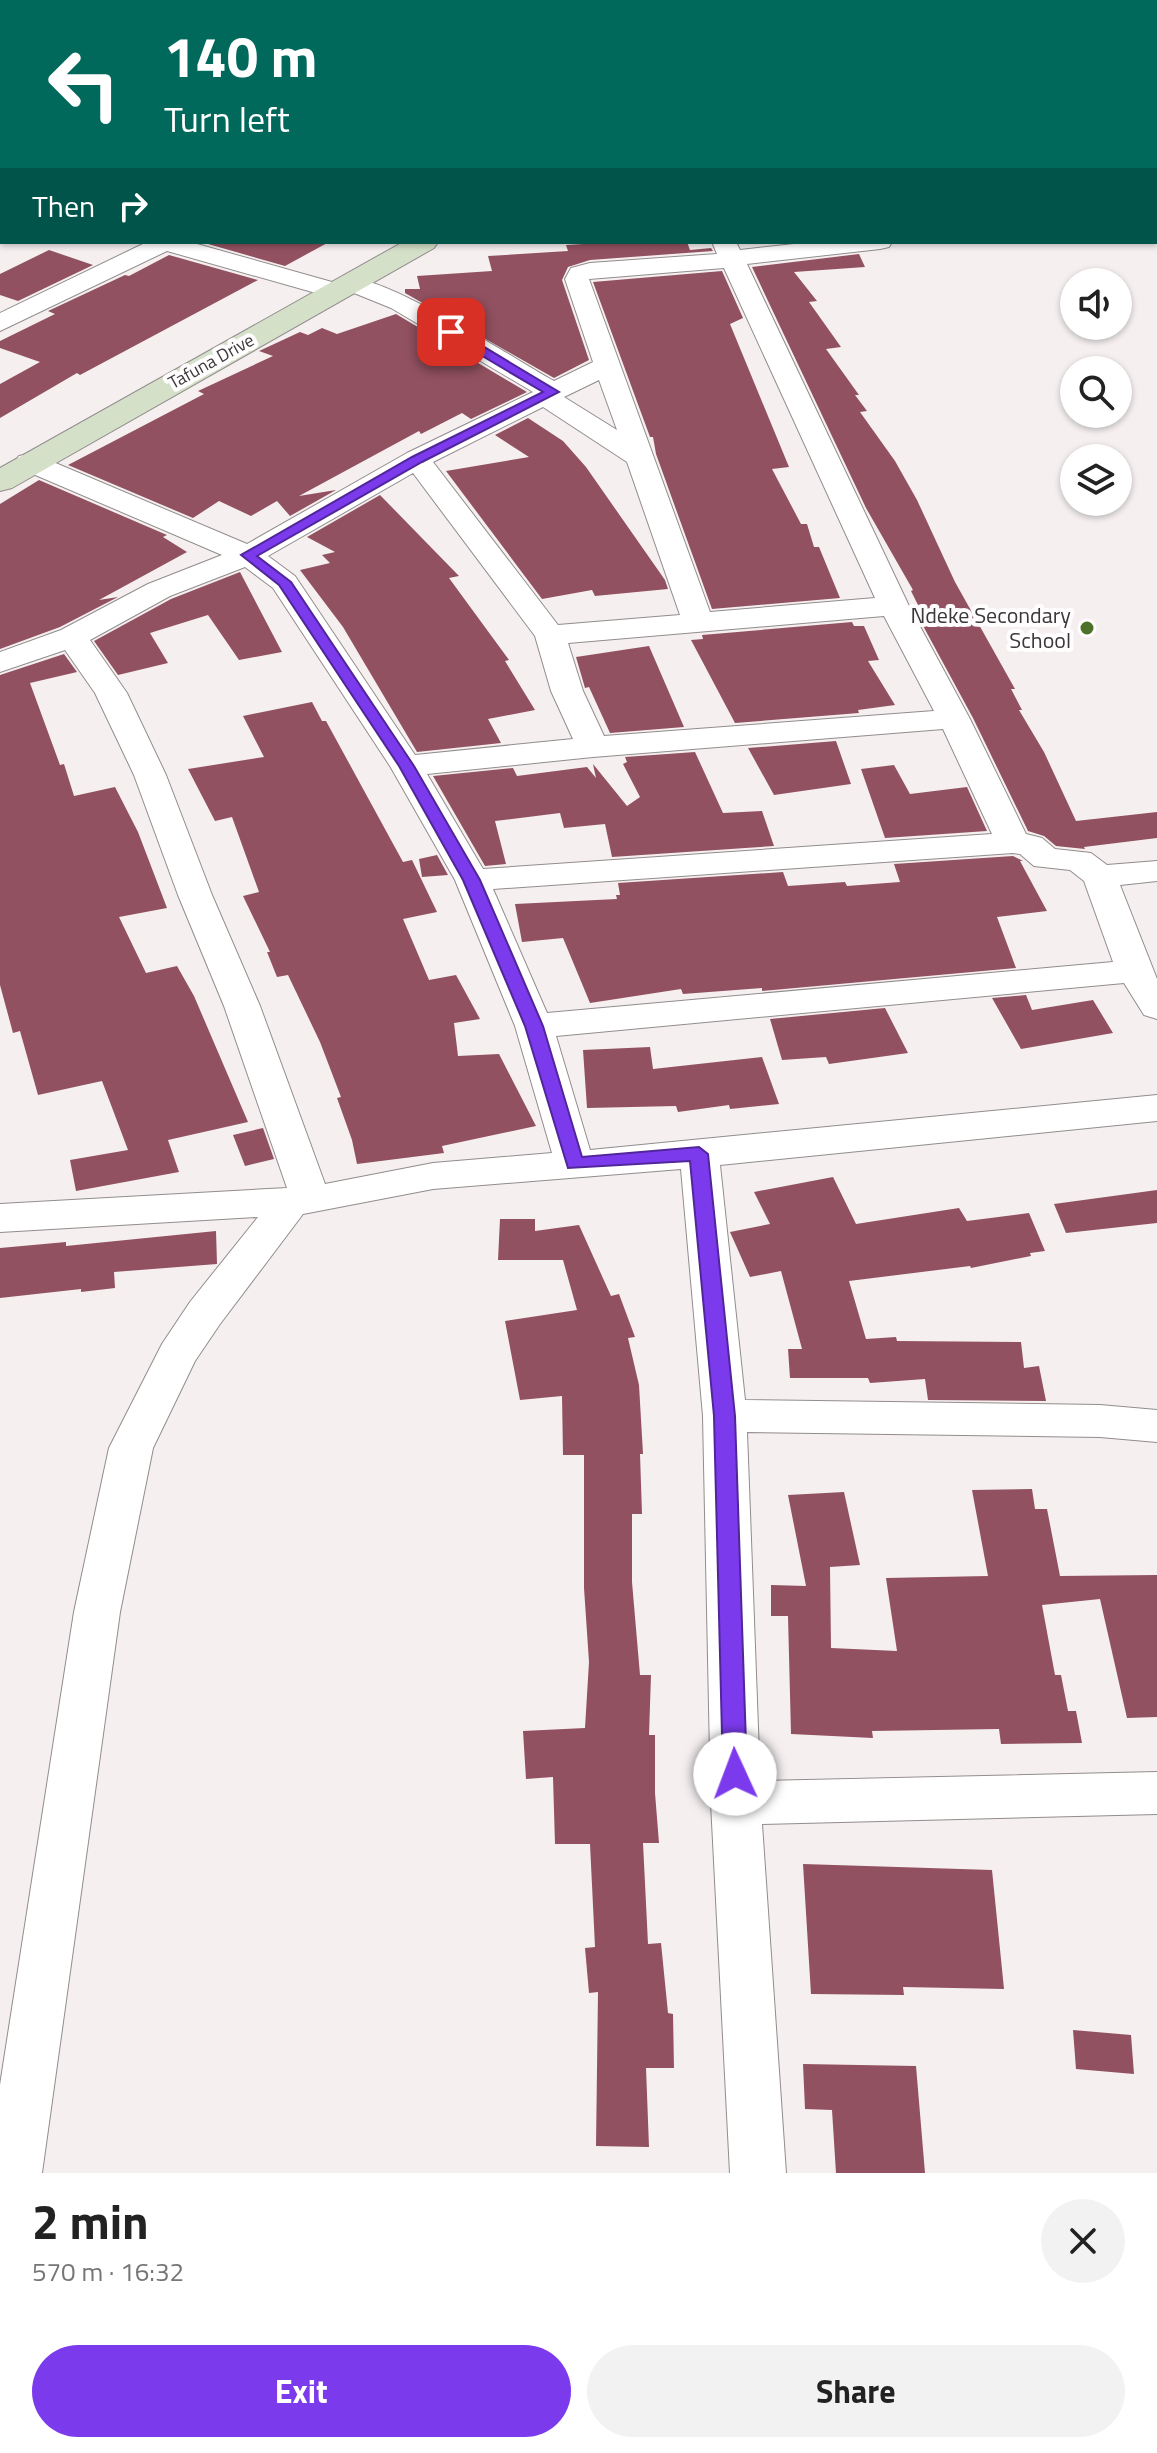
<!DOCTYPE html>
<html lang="en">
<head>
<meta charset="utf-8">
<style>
  :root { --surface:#fff; --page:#f2f2f2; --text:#222; --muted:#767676; --accent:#7c3aed }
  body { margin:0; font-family:"Titillium Web",sans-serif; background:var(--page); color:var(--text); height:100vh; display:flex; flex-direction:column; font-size:30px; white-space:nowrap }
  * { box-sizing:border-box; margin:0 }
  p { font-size:26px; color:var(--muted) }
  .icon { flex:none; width:44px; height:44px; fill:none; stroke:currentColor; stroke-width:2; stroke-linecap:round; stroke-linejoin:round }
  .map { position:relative; height:2173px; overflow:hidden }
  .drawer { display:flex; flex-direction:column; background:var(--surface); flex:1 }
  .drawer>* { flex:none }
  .hud { position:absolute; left:0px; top:0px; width:1158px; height:244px; box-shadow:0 2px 6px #0004; background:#00695c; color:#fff; overflow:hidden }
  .fabs { position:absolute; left:1060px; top:268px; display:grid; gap:16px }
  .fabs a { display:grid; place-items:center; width:72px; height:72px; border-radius:50%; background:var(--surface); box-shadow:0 2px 6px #0004; font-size:40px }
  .pin { position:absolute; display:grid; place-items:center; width:68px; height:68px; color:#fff; margin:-34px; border-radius:16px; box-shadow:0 4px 12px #0006 }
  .me { position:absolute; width:88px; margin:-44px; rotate:358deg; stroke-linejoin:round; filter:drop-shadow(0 0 6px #0008) }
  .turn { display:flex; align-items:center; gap:28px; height:168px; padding:0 32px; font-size:36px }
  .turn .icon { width:104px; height:104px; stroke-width:2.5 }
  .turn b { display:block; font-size:56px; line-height:68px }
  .then { display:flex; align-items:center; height:76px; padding:0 32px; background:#0003; gap:16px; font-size:30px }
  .round { display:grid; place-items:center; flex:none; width:84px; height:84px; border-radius:42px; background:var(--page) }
  .headline { display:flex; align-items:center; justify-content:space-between; height:136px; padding:0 32px }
  h1 { font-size:48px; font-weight:700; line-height:60px }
  .cta { display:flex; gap:16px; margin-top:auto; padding:16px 32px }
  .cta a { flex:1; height:92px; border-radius:48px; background:var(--accent); color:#fff; font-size:32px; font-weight:700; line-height:92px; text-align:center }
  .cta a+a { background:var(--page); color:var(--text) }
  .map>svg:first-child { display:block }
</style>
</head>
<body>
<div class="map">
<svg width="1157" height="2173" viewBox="0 0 1157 2173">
  <rect width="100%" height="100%" fill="#f5eff0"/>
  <!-- building -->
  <path fill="#925160" d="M201,242H329L285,266Z
    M617,242H687L690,250L711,248L713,251L590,260L568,267L562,280L589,360L554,378L405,293V289H420L417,276L492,271L488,256L568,251L566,245Z
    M49,250L93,265L18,301L0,295V274Z
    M859,254L865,267L794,272L817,301L809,302L841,347L826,349L859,395H855L867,411L860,412L895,461L917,500L955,582L1015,689H1011L1022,710H1019L1044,752L1076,821L1157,812V838L1084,847L1085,849L1056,846L1044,836L1028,831L973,718L915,611H921L911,591L913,590L866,508L752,267Z
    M169,255L258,280L80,375L77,373L0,418V384L40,362L0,348V341L55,314L48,311L125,275L129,276Z
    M722,271L743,318L730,324L789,467L772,469L801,524H807L814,547H819L840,598L712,609L656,454L653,437H650L593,282Z
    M396,314L527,392L471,419L462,413L421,434L419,431L299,496L336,490L290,516L277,501L251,516L219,501L193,518L68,465L204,394L198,391L273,356L259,351L300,332L308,335L322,328L337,334Z
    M528,418L563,441L586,467L665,580L668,589L595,596L592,590L542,599L446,471L529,457L495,435Z
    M39,480L167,535L163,537L187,552L99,600L118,597L60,627L0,649V504Z
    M380,495L459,576L449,578L509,660L505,661L535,710L488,719L501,743L417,752L343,627L300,570L330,563L322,555L335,552L307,537Z
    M240,572L282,652L239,660L208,615L150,633L168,663L118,675L94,641L171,599Z
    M852,622L854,626H864L879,660L868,661L895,705L858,710L859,713L735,723L691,640L703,639L702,635Z
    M649,646L684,727L610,733L589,687L585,688L576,657Z
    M64,654L77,672L30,683L60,765L64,764L74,796L115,787L138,832L167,908L119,917L146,973L177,966L194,996L248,1122L168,1140L179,1172L76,1191L70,1160L128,1150L102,1081L38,1095L20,1031L13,1033L0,985V675Z
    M312,702L322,721H326L403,862L412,860L437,912L403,919L429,980L456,975L480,1019L454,1023L458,1056L499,1054L536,1126L442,1146L444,1153L357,1164L352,1140L337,1098L341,1097L320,1042L288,975L277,977L267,952H270L243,896L259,892L232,817L215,821L188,769L264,757L243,716Z
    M836,741L851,784L774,795L748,748Z
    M695,752L723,813L762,811L774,846L612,857L605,824L564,828L560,813L495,821L506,864L485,866L433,776L513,768L517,776L587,767L596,778L593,764L627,806L640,797L623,764L627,762L625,757Z
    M894,765L910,794L967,787L987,831L885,838L861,769Z
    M437,855L448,875L422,877L419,859Z
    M1013,856L1023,861H1020L1047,911L997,917L1016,968L762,991V988L683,994L681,989L590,1003L563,938L522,942L515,904L617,899L616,895H620L618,883L783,872L788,886L845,882L847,886L900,882L894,864Z
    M1026,995L1032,1010L1093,1000L1113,1033L1021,1049L992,998Z
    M885,1008L908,1053L829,1064L826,1057L782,1060L770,1019Z
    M650,1047L653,1069L762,1057L779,1104L730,1109L729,1105L678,1112L676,1106L587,1108L583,1050Z
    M263,1128L274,1159L245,1166L233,1135Z
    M833,1177L856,1224L959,1208L967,1221L1029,1213L1045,1251L1030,1253L1031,1256L971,1268L970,1266L849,1281L866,1339L896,1337L897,1341L1021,1342L1024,1368L1039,1366L1046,1401L928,1400L925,1379L870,1383L868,1378H790L788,1349H802L781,1271L750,1277L730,1232L770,1224L754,1192Z
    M1157,1190V1223L1066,1233L1054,1204Z
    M500,1219H535V1231L579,1225L611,1296L619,1294L635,1337L628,1338L639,1385L643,1454H640L642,1514H632V1582L640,1675H651L649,1735H655V1793L659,1843H643L648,1944L661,1943L668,2013L673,2014L674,2068H646L649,2147L596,2146L598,1992L589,1993L585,1948L595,1947L590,1844H555L553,1777L526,1779L523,1731L585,1728L589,1662L584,1588V1455H563L562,1396L520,1400L505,1321L577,1310L563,1260H498Z
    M216,1231L217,1264L114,1272L115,1288L81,1292V1289L0,1298V1248L66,1242V1246Z
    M1032,1489L1035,1509H1047L1060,1576L1157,1575V1717L1127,1718L1100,1599L1042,1605L1055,1675H1061L1068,1711H1076L1082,1743L1001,1744L999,1729L872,1731L873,1738L791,1734L788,1616H771V1585L806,1586L788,1495L844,1492L860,1565L830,1567L831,1648L897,1651L886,1578L988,1576L972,1490Z
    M803,1864L992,1870L1004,1989L903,1987L904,1995L811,1994Z
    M1073,2030L1131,2035L1134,2074L1076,2069Z
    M803,2064L916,2066L925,2173H836L832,2110L805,2109Z"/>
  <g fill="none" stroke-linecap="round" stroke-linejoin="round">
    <defs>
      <path id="minor" d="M684,0H710L711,2H685Z
        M0,19H2V32H0Z
        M0,111H2V125H0Z
        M0,191H2V206H0Z
        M1156,207H1157V221H1156Z
        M0,220H2L0,235Z
        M147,242H190L339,284L342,278C378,269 516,360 554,381L593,362L565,279L571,268L590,263L717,254L712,242H736L740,250L812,242H892L889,247L880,249L747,264L909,606L970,719L1026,834L1042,838L1055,849L1091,853L1107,865L1157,861V881L1120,885L1157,979V1019L1144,1015L1124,983L556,1036L590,1150L1157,1095V1121L720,1165L745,1400L1100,1405L1157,1410V1442L1100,1437L747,1432L760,1781L1157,1772V1814L762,1824L786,2173H730L711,1803L703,1416L681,1169L433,1189L303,1214L220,1324L195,1361L153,1448L120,1612L42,2173H0V2085L74,1612L109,1448L162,1344L190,1302L258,1217L0,1232V1204L287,1188L224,1006L178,895L134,775L95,693L65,650L0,672V652L61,630L148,584L222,555L19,468L15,462L19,456L29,454L39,456L247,544L407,453L533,392L391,308L349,291L346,296L337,299L167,251L0,331V313ZM724,268L875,598L710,612L589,279ZM599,380L617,430L564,397ZM543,407L627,462L680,615L558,625L433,462ZM413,473L535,636L551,691L573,739L415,755L295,576L268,556ZM245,567L273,588L390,766L455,880L515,1026L552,1153L433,1163L325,1184L260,1006L212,895L166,775L127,693L90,640L170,596ZM884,616L934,711L604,736L583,691L568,643ZM943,729L992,834L483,869L427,774L593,757ZM1013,853L1020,854L1034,866L1070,870L1084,881L1113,962L547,1013L493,889Z"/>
      <path id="secondary" d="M1156,98L1157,99V115L1156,114Z
        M403,242H438L434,248L12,488L0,491V468Z"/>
    </defs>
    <!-- minor casing -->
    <use href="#minor" stroke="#928c8d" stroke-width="2"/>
    <!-- secondary casing -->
    <use href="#secondary" stroke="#928c8d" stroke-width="2"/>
    <!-- minor -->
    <use href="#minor" fill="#fff" fill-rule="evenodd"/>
    <!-- secondary -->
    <use href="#secondary" fill="#d4e0c8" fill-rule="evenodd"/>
  </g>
  <!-- route -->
  <path fill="#7c3aed" stroke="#51269a" stroke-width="2" d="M447,330H456L559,392L422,462L257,556L291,582L414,766L480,880L543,1026L582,1157L699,1147L708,1154L735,1416L747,1774L743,1781L735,1784L726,1781L723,1774L714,1416L690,1161L568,1168L525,1026L463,880L399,766L279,585L241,555L412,457L543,392L447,335Z"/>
  <!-- markers -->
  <circle fill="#4e7129" stroke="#fffdfe" stroke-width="3" cx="1087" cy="628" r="8"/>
  <g text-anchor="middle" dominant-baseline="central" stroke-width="8" stroke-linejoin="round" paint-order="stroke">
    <!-- far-street labels -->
    <g font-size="18" fill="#3a3838" stroke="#fffdfe">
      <text transform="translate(211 361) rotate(-29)">Tafuna Drive</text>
    </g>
    <!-- poi labels -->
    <g font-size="22" fill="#3a3838" stroke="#fffdfe" text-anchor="end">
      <text x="1071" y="615">Ndeke Secondary<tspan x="1071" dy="25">School</tspan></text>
    </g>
  </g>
</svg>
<div class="fabs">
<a><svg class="icon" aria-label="sound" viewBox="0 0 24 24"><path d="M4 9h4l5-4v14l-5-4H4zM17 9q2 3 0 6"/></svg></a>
<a><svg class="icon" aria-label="search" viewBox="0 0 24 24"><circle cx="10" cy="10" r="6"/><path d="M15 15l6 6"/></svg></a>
<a><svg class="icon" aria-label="layers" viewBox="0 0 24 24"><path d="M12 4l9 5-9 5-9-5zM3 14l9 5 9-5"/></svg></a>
</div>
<div class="pin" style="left:451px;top:332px;background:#d93025"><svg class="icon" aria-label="arrive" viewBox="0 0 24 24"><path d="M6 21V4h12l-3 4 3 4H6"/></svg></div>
<svg class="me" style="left:735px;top:1774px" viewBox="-20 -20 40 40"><circle r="19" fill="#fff"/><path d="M0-13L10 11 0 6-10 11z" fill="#7c3aed"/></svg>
<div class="hud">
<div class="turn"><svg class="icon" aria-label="left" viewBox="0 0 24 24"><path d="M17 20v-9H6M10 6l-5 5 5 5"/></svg><div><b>140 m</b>Turn left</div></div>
<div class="then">Then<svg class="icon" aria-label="right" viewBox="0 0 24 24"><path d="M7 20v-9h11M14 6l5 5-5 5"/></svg></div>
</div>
</div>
<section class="drawer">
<div class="headline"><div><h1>2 min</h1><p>570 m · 16:32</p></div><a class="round"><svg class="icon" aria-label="close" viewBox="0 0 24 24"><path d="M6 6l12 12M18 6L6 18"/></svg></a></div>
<div class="cta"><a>Exit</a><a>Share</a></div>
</section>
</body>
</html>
